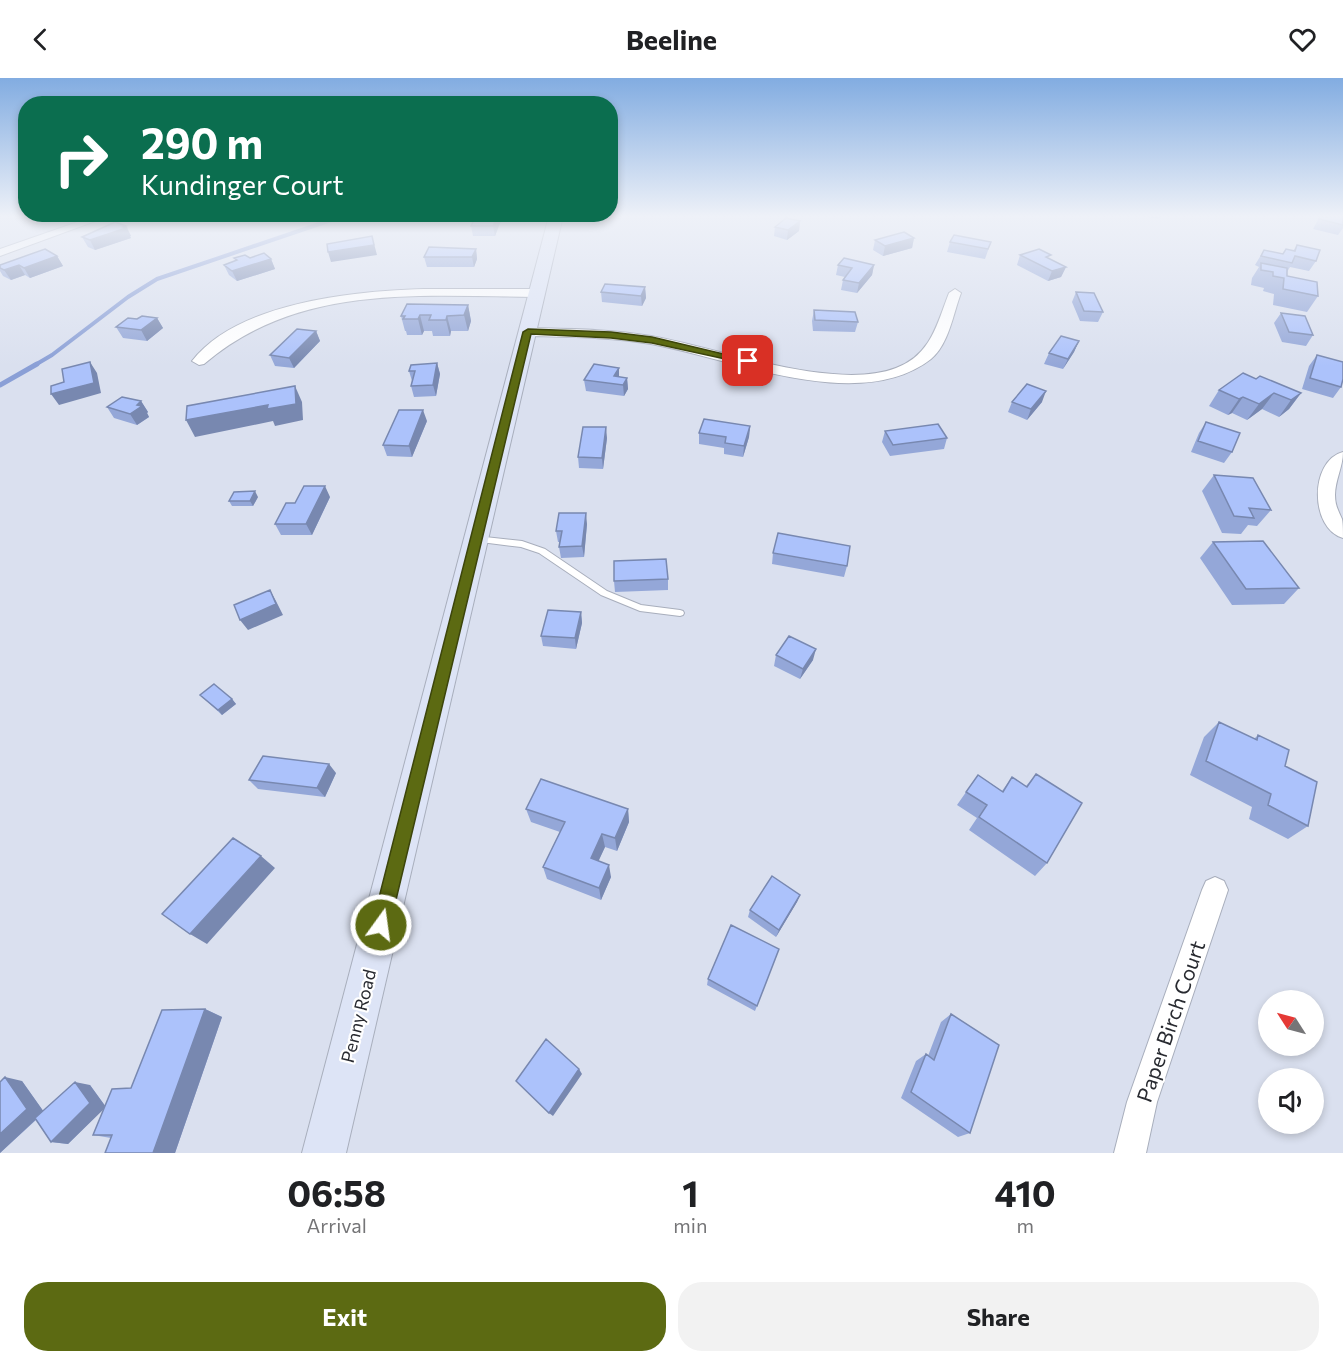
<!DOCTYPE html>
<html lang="en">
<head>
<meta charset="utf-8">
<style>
  :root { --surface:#fff; --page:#f2f2f2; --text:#202124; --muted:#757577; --accent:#5c6a12 }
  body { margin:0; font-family:Commissioner,sans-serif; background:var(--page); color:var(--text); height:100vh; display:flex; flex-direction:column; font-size:22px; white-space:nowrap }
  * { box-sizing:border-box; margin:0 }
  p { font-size:20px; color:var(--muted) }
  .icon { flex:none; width:33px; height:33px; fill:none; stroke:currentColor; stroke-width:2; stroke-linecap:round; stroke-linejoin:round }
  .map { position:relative; height:1075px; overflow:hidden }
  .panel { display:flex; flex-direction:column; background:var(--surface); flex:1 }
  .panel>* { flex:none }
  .hud { position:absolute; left:18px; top:18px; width:600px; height:126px; border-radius:24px; box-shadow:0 3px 9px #0003; background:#0b6e4f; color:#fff; overflow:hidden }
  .needle { width:39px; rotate:306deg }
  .fabs { position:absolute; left:1258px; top:912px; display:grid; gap:12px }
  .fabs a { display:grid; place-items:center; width:66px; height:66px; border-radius:50%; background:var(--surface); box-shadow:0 3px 9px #0003; font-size:30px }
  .pin { position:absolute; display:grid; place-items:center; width:51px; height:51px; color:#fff; margin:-26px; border-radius:12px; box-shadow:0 3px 9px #0006 }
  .me { position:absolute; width:66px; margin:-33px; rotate:14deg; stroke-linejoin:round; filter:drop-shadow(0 0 4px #0008) }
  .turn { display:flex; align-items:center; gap:21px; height:126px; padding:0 24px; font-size:27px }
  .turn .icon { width:78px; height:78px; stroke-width:2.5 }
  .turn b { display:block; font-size:42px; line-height:51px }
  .eta { display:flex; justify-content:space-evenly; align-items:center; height:102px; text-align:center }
  .eta b { font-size:36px; font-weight:700; line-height:42px }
  .button { display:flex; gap:12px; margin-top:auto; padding:12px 24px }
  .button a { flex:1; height:69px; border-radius:24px; background:var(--accent); color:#fff; font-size:24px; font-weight:700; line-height:69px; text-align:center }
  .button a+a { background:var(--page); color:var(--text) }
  header { display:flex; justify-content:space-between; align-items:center; height:78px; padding:0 24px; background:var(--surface); font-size:27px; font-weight:700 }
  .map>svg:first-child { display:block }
</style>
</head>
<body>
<header><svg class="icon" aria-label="back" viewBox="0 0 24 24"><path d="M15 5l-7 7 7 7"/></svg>Beeline<svg class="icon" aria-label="heart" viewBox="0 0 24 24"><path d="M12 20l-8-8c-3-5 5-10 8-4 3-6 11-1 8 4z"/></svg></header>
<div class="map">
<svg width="1343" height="1075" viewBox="0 0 1343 1075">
  <rect width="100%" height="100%" fill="#dae0ef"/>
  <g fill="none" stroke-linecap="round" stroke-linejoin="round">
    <!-- stream-far1 -->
    <path stroke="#8a9fd6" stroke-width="4" d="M35,287L52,277L128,219L157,201L343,138"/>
    <!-- stream -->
    <path stroke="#8a9fd6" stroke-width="5" d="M0,307L37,286"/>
    <defs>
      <path id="lane" d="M476,458L522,463L545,471L607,513L641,527L680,532L683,533L684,535L683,537L680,538L640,533L601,517L539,475L521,469L473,463L472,461Z"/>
      <path id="street" d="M95,138H109L0,178V171Z
        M424,211H536L542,215L536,219C420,218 298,205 204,286L199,287L192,283C238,224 355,213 424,211Z
        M955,211L961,215C953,236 949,266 931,281C859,337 731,280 651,266C611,259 569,259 528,258L521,254L528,250C569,251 610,251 651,258C716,269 834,314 896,290C931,277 937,246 949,215Z
        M1343,374C1343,389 1335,402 1335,417C1335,427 1338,432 1342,441C1343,446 1343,454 1343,460C1310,451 1309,383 1343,374Z
        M1215,799L1224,803L1228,812L1157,1024L1146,1075H1114L1127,1024L1202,812L1206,803Z"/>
      <path id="secondary" d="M549,138H563L346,1075H302Z"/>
    </defs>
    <!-- lane casing -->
    <use href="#lane" stroke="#a8aebc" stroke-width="2"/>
    <!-- street casing -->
    <use href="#street" stroke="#a8aebc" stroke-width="2"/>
    <!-- secondary casing -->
    <use href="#secondary" stroke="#a8aebc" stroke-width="2"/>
    <!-- lane -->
    <use href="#lane" fill="#fff" fill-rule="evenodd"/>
    <!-- street -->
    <use href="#street" fill="#fff" fill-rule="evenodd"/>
    <!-- secondary -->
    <use href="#secondary" fill="#dde4f6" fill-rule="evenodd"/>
  </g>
  <!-- wall -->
  <path fill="#94a7d8" d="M162,138H179L181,142L176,144L165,143Z
    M1142,138H1162L1158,141Z
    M1320,138H1343V150L1338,157L1313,151Z
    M502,140L495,158H473L471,148Z
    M800,143L799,153L787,162L774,158L775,149Z
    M126,148L131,158H130L131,160L95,172L88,169L82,159Z
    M914,160L912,170L883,178L873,172L875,162Z
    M950,164H991L985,181L947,174Z
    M1297,167L1316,183L1309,193L1290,189L1287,194V198L1318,218L1307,234L1273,227L1274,216L1263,213L1264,210L1251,207L1252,200L1259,189L1255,187L1264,172L1283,176L1286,171L1293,173Z
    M476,171L477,181L474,189H427L424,179Z
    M1020,177L1049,181L1066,189L1061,199L1048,203L1017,187Z
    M57,178L63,188L30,200L25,197L11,202L3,198L0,193V187Z
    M234,180L271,181L275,191L237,203L229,197L224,187L236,183Z
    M838,187H874L872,197L857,215L841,212L843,202L845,199L836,197Z
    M645,209L646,220L642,228L602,224L601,214Z
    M1076,214L1103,234L1098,244L1080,243L1072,224Z
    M468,227L471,243L468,253H451L450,258H433L432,253H424L422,257H407L406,253H405L401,238Z
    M814,232L858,244L855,254L813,253L812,243Z
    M1281,235L1313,257L1306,268L1282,264L1274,245Z
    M157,240L163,250L147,263L123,260L116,249L137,241Z
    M316,253L320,263L294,290L275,288L270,277Z
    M1079,263L1074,274L1063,291L1044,286L1049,275Z
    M1317,277L1341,309L1333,320L1302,311L1309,288Z
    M437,285L440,296L436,318L414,319L411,308L412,303L409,293Z
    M619,299L627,300L628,311L624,318L586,313L584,302Z
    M1256,301L1301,315L1289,331L1279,339L1262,331L1247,342L1232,335L1228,337L1209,328L1219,312Z
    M141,323L148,334L147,335L149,339L137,347L114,340L107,329Z
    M1012,324H1042L1027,342L1008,334Z
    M427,343L412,379L387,378L383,367Z
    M1206,344L1232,374L1224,385L1191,374L1199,355Z
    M750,348L749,359L743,379L724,376V370L699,366V355Z
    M885,353L947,360L944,371L890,378L882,364Z
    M607,360L603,391L579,390L578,379Z
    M1214,397L1271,432L1257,448L1248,447L1241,456L1222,455L1202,413Z
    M258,419L253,428H232L229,423Z
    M330,419L312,457H281L275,446L295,425Z
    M587,446L584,479L561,480L559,469L560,464H558L556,453Z
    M1213,464L1299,510L1284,526L1232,527L1200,480Z
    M773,475L847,488L844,499L772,486Z
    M668,501V512L615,514L614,503Z
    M581,534L582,545L576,571L543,568L541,558Z
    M776,577L813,582L800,601L774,588Z
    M200,617L232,621L236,626L222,637Z
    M1219,644L1254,661L1258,657L1285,688L1308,748L1288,761L1249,741L1252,729L1190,697L1204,659Z
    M336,695L325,719L258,711L249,702Z
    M1036,696L1047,785L1035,798L969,752L977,740L957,727L978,697L1002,713L1012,699L1026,708Z
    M526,731H628L629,744L617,773L605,769L598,783L611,799L601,822L547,801L543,789L560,754L531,744Z
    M800,817L797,824L776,859L748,839L750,832Z
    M779,871L755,933L707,907L708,901Z
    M205,931L222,939L175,1075H105L111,1060L93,1057L104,1030L68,1066L51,1064L36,1042L0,1075L22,1003L43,1033L90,1007L105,1028L131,1010Z
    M951,936L970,1055L958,1059L901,1020L916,983L926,976L928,978L941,944Z"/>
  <!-- shaded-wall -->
  <path fill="#7888b0" d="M177,138H179L181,142L176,144L174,139Z
    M498,138H502V140L495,158L493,148Z
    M800,143L799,153L787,162L788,152Z
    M126,148L131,158H130L131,160L95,172L90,162Z
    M372,158L377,177L331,184L328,174Z
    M914,160L912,170L883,178L885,168Z
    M476,171L477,181L474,189L472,179Z
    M57,178L63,188L30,200L24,190Z
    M271,181L275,191L237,203L232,193Z
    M19,187L25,197L11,202L4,192Z
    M874,187L872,197L857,215L859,205Z
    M1066,189L1061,199L1048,203L1052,193Z
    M645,209L646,220L642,228L641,218Z
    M468,227L471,243L468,253L464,237Z
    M420,237L424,253L422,257L418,241Z
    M447,238L451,253L450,258L446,242Z
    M157,240L163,250L147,263L141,252Z
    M316,253L320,263L294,290L289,280Z
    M1079,263L1074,274L1063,291L1068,281Z
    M90,284L97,295L101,315L59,327L51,316Z
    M437,285L440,296L436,318L433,307Z
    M619,290V300L614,298Z
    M627,300L628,311L624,318L623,307Z
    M295,308L302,324L303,342L275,348L273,343L195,359L186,342Z
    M1046,313L1042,324L1027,342L1031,331Z
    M1274,315L1262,331L1247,342L1259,326Z
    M1301,315L1289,331L1279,339L1291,322Z
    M1243,319L1232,335L1228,337L1239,321Z
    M141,323L148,334L147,335L149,339L137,347L130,336L137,327Z
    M423,332L427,343L412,379L409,368Z
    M750,348L749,359L743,379L744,368Z
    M606,349L607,360L603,391L602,380Z
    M325,408L330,419L312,457L306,446Z
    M255,413L258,419L253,428L250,423Z
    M586,435L587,446L584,479L582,468Z
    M270,512L276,523L283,537L248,552L240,542Z
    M581,534L582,545L576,571L575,560Z
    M816,571L813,582L800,601L803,591Z
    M232,621L236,626L222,637L218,632Z
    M329,686L336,695L325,719L317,710Z
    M628,731L629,744L617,773L615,760Z
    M602,756L605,769L594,793L591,780Z
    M261,778L275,790L207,866L190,856Z
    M609,787L611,799L601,822L599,810Z
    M800,817L797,824L776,859L779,852Z
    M205,931L222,939L175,1075H153Z
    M579,991L582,996L553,1038L549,1035Z
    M5,999L22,1003L44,1034L0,1075V1056Z
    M75,1004L90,1007L106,1029L68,1066L51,1064Z"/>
  <!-- building -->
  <path fill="#acc2fb" stroke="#7888b0" stroke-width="1.5" d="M162,138H177L174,139Z
    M476,138H498L493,148H471Z
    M1320,138L1328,139V138H1343V147L1319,141Z
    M786,140L800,143L788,152L775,149Z
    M115,144L126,148L123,149L126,150L90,162L82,159Z
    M904,154L914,160L885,168L875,162Z
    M954,157L991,164L988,171L950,164Z
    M372,158L374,167L328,174L327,166Z
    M1297,167L1320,172L1316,183L1295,178L1292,185L1261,178L1264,172L1283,176L1286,171L1295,173Z
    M429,169L476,171L472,179H424Z
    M45,171L57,178L24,190L19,187L4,192L0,190V187Z
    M1039,171L1051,177L1046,179L1066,189L1052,193L1020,177Z
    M264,175L271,181L232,193L224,187L237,182L234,180L245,177L250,180Z
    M844,180L874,187L859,205L843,202L852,190L838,187Z
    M1261,185L1287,190V198L1317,204L1318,218L1283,211L1284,200L1273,198V194L1261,192Z
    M605,206L645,209L641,218L601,214Z
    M1076,214L1094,215L1103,234L1084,233Z
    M407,226L468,227L464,237L447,238L446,242H429L431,237H420L418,241H403L405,238H401Z
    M814,232L855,234L858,244L815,242Z
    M1281,235L1305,238L1313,257L1289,254Z
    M142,238L157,240L141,252L116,249L128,240L137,241Z
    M297,251L316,253L289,280L270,277Z
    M1061,258L1079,263L1068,281L1049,275Z
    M1317,277L1343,284V301L1341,309L1310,300Z
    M90,284L94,305L51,316V308L64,304L62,291Z
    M437,285L433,307L411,308L415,293H409L411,287Z
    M594,286L619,290L614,298L627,300L623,307L584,302Z
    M1243,295L1256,301L1260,298L1301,315L1291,322L1274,315L1259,326L1243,319L1239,321L1219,312Z
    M1027,306L1046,313L1031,331L1012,324Z
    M295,308L296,326L267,331L268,327L186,342L187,328Z
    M122,319L141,323L137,327L142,328L130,336L107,329Z
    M399,332H423L409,368L383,367Z
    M704,341L750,348L744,368L725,365L726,359L699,355Z
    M1206,344L1240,355L1232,374L1198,363Z
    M938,346L947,360L893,367L885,353Z
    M583,349H606L602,380L578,379Z
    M1214,397L1253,400L1271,432L1249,430L1254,440L1234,438Z
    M304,408H325L306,446H275L286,425H295Z
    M255,413L250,423H229L234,414Z
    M559,435H586L582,468L559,469L562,453H556Z
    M778,455L850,468L847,488L773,475Z
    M1263,463L1299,510L1246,511L1213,464Z
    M666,481L668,501L614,503V483Z
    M270,512L276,526L240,542L234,527Z
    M548,532L581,534L575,560L541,558Z
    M789,558L816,571L803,591L776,577Z
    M214,606L232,621L218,632L200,617Z
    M1219,644L1257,662L1258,657L1289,672L1285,688L1317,704L1308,748L1268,727L1271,716L1206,683Z
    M263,678L329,686L317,710L249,702Z
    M1036,696L1082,725L1047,785L979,739L987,727L966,714L978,697L1003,714L1012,699L1027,709Z
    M541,701L628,731L615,760L602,756L591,780L609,787L599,810L543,789L565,744L526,731Z
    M233,760L261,778L190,856L162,836Z
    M772,798L800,817L779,852L750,832Z
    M731,847L779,871L757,928L708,901Z
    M205,931L153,1075H105L112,1057H93L112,1011L131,1010L162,932Z
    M951,936L999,967L970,1055L911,1014L926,976L934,982Z
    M546,961L579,991L549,1035L516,1003Z
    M5,999L27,1031L0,1056V1004Z
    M75,1004L90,1025L51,1064L35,1040Z"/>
  <!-- sky -->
  <linearGradient id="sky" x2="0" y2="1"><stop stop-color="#82ace1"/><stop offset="0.48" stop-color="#eef1f8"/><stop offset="1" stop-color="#eef1f8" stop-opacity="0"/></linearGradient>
  <rect width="1343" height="288" fill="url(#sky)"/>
  <!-- route -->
  <path fill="#5c6a12" stroke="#3c450c" stroke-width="1.5" d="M528,251L611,254L652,259L753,283L748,286L652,265L611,260L531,256L390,847L387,854L381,856L374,854L372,847L523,254Z"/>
  <g text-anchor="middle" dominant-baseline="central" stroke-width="4.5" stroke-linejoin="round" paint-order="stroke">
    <!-- street labels -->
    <g font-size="18" fill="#282a30" stroke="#fff">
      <text transform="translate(358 938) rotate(-76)">Penny Road</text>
    </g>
    <!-- near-street labels -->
    <g font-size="21" fill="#282a30" stroke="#fff">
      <text transform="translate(1170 943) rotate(-71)">Paper Birch Court</text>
    </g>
  </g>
</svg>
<div class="fabs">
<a><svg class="needle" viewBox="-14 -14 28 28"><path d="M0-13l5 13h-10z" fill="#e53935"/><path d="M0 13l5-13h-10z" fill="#757577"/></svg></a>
<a><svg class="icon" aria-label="sound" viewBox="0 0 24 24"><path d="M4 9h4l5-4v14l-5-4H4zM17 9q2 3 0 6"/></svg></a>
</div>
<div class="pin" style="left:748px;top:283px;background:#d93025"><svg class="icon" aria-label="arrive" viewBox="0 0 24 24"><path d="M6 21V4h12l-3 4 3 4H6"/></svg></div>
<svg class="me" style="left:381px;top:847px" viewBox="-20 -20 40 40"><circle r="17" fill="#5c6a12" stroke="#fff" stroke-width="3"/><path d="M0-11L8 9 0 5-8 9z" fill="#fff"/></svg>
<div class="hud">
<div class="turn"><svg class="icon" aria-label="right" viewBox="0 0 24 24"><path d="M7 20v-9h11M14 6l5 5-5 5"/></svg><div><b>290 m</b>Kundinger Court</div></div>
</div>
</div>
<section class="panel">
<div class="eta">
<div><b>06:58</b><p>Arrival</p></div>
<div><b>1</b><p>min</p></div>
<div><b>410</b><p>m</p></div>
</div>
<div class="button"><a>Exit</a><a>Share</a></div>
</section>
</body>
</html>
